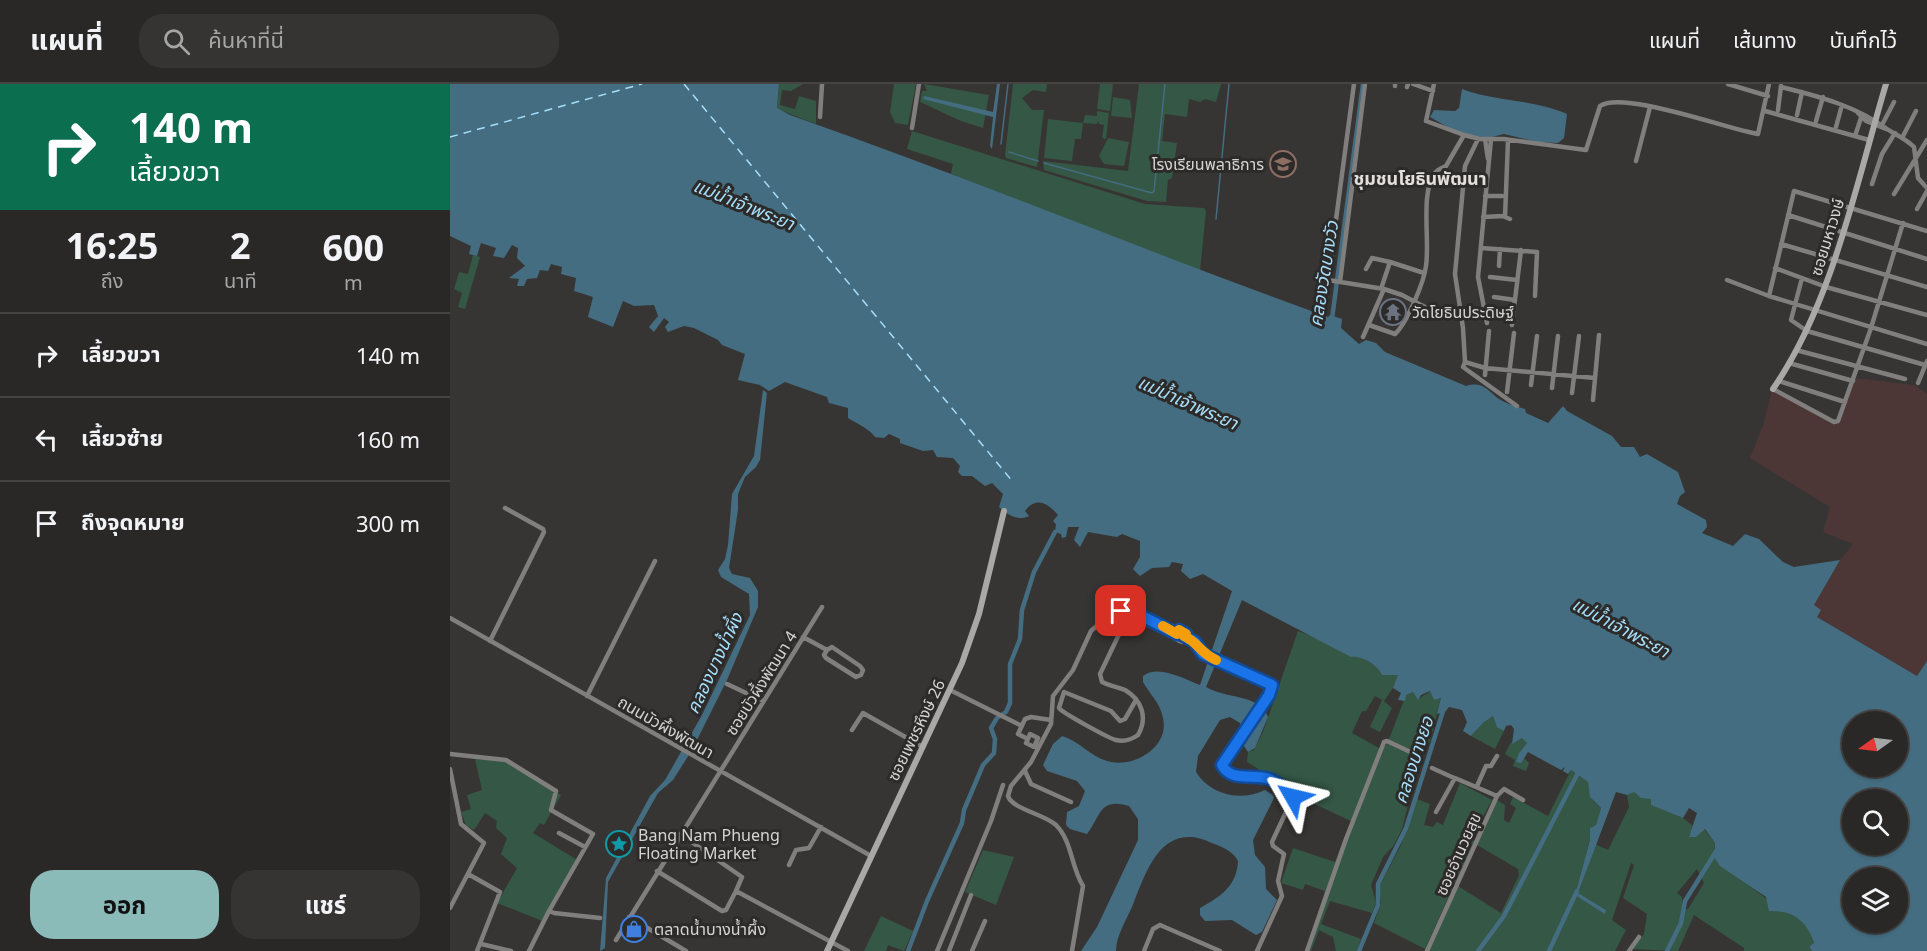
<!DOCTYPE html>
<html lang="th">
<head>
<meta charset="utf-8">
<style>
  :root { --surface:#292826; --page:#353432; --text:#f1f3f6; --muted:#a5a6a7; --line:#454443; --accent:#8bbbb9 }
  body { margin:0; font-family:"Noto Sans","Noto Sans Thai",sans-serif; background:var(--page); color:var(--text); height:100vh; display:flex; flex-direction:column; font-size:22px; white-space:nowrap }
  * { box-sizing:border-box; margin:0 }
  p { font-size:20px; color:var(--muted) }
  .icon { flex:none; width:33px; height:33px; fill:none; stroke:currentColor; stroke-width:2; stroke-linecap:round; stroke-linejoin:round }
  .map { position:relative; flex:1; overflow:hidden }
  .details { display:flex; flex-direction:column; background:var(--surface); width:450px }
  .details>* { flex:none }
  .hud { background:#0b6e4f; color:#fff; overflow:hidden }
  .needle { width:39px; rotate:256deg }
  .buttons { position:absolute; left:1392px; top:627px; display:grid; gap:12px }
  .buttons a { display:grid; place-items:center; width:66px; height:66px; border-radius:50%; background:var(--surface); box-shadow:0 2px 4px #0004,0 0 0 2px var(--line); font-size:30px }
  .pin { position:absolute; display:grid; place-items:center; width:51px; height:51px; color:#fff; margin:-26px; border-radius:12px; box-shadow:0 3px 9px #0006 }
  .me { position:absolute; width:66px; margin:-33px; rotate:307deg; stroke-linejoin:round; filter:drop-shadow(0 0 4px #0008) }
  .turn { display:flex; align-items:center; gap:21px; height:126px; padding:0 30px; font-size:27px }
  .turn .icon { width:78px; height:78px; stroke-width:2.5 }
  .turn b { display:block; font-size:42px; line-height:51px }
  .eta { display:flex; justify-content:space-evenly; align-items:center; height:102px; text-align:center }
  .eta b { font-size:36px; font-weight:700; line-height:42px }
  .primary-button { display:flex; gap:12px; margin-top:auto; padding:12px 30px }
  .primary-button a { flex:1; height:69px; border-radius:24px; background:var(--accent); color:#111; font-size:24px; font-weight:700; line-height:69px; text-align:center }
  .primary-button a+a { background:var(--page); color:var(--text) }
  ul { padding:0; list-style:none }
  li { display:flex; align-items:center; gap:18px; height:84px; padding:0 30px; border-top:2px solid var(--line) }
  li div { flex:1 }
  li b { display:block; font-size:22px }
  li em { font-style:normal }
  header { display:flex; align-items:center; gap:36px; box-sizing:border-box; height:84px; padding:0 30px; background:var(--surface); border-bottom:2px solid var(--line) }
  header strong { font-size:28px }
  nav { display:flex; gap:33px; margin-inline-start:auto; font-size:21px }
  .search { width:420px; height:54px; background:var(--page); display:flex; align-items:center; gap:15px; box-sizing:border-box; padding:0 21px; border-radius:24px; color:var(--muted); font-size:22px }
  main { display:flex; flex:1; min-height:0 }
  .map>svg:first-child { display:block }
</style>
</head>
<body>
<header>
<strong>แผนที่</strong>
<div class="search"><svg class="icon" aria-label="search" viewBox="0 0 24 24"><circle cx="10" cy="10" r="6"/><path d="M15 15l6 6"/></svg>ค้นหาที่นี่</div>
<nav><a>แผนที่</a><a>เส้นทาง</a><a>บันทึกไว้</a></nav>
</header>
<main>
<section class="details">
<div class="hud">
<div class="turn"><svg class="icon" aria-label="right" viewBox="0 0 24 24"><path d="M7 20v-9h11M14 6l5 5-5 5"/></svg><div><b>140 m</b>เลี้ยวขวา</div></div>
</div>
<div class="eta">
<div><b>16:25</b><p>ถึง</p></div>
<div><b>2</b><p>นาที</p></div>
<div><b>600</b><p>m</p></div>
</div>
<ul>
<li><svg class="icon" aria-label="right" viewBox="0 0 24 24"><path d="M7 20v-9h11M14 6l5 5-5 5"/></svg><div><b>เลี้ยวขวา</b></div><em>140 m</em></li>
<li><svg class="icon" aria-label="left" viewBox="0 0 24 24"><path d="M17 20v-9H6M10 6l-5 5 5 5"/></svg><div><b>เลี้ยวซ้าย</b></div><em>160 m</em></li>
<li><svg class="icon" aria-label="arrive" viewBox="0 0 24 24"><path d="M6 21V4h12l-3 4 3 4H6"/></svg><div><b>ถึงจุดหมาย</b></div><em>300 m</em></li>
</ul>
<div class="primary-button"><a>ออก</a><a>แชร์</a></div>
</section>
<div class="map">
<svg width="1477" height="867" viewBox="0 0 1477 867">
  <rect width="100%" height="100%" fill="#373533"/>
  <!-- industrial -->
  <path fill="#4c3736" d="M1405,294L1464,301L1477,310V577L1467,592L1367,533L1364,521L1390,476L1403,460L1373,448L1380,423L1300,374L1313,342L1322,306L1386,341Z"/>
  <!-- green -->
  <path fill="#355745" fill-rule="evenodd" d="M329,0H353L341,7L332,6L330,21L345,25L349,12L366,17V40L327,25Z
    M444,0H466L458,41L445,39L440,28Z
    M474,0L539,11L533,44L511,37L470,18L472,7H477Z
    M563,0H597L596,8L583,6L572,14L582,26H594L587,83L556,74L555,71Z
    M650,0H663L660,27L647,25Z
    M689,0H771L766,18L755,15L750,18L739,15L737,33L715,30L712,57L727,59L722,94L718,96L716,118L697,117L594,86L593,77L678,87Z
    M663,13L680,16L682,34L661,32Z
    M647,27L659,29L656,55L652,54L654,41L649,40L648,37L647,40L633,39L631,55H625L622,77L594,74L598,35L633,39L635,31L647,32Z
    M462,47L695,120L754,124L756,127L750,187L501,90L503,80L457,65Z
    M658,54L679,58L674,82L654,80L649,72Z
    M23,171L30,173L15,225L8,223L12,209L4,205L9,188L18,190Z
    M848,547L870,555L901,572L908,571L929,583L932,591H948L945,601L934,617L942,624L930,648L920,643L932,616L925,612L916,627H912L902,649L929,664L936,661L939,655L956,611L963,608L968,615L981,607L984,616L991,614L980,657L971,670L952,745L944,761L933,773L921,801L926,819L922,829L880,817L871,840L911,855L907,867H886L883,853L869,846L861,867H856L875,807L855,800L853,806L831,799L843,764L885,778L901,737L858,717L860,710L829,698L830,694L824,695L797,678L798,668L804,666L813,648Z
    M1043,632L1048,643L1054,647L1045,665L1021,652L1033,639Z
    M1072,653L1077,659L1069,669L1079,679L1076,687L1063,682L1065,676L1055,670L1061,658L1062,659Z
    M25,675L54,677L111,711L94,741L90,739L83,749L129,777L95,838L47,819L67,784L51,770L57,754L46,744L47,737L35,729L24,746L16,741L11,728L21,725L17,711L32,706Z
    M1121,686L1138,698L1143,717L1151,724L1146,741L1140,744V756L1125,811L1156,826L1128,810L1145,760L1158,766L1179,723L1177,711L1184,707L1187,711L1201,715L1202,721L1233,734L1244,743L1239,752L1254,745L1265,759L1264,764L1268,774L1276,784L1331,826L1349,834L1359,842L1364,860L1359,863L1362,867H1294V864L1244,831L1228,867L1182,865L1194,850L1197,830L1173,814L1184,781L1181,779L1162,836L1176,846L1165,867H979L1008,802L1051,829L1069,791L1068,785L1027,761L1047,716L1055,721L1054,736L1059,739L1066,724L1060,720L1063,713L1098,732ZM1247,785L1254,799L1238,825L1232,826V813L1227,809Z
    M1010,699L1042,716L1022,753L1024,757L975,865L924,839L931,819L929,803L950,763L967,715L980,720L974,741L983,743L987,738L993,741Z
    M533,766L564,773L546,821L515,808Z
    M431,832L463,847L454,867L438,861L436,867H414Z"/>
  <!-- water -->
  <path fill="#446d81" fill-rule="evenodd" d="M0,0H329L327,24L340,31C520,94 697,168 878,233L880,231L892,235L891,244L909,260L916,256L926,259L935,268L1016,302C1030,298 1035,303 1045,312C1051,318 1067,323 1075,325L1076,329L1098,339L1113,322L1117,327L1162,352L1171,363H1184L1190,373L1197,370L1228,388L1235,408L1230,412L1227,420L1256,436L1257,443L1252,449L1283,462L1295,450L1309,455L1333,478L1344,483L1390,476L1364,521L1371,526L1367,533L1467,592L1477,577V867H1362L1359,863L1364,859C1357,837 1343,826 1319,827L1316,813L1270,782L1264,773L1265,759L1255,745L1246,753H1239L1247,729L1239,724L1233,734L1201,721V715L1191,714L1184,708L1177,711L1166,708L1128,809L1156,826L1155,830L1125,811L1140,756V744L1146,741L1151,724L1140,713L1138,698L1121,686L1118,690L1113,687L1115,683L1111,686L1078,668L1071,679L1066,678L1069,669L1077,659L1072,654L1062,660L1064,645L1061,641L1056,642L1054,647L1047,643L1043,632L1033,639L1021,652L1013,647L1017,638L1012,626L999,623L995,628L987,630L991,614L984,616L980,607L971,611L968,616L963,608L956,611L955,617L948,616L951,609L943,604L948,591H932C928,581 911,571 901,573L792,516L756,603C776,615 810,610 818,633L805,664L798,668L792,659L790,639L780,633L770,636L748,672L746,688C760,711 791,718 815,706L823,711L824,714L803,756L805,771L815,783L816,805L827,816L812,848L806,851L782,836L755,837L750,831V824C770,813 787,802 788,777C783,767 772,763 762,759C712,735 696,787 682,823C676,836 666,853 666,867H631L647,843L688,756V735L679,722C649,713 651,732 637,750L620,745L616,741L617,728L629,722L635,707L627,697L597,687L593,681L603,660L612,652C629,657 640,672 657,677C682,685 720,664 713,634C710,618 700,611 693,598V592C708,580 734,595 750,601L782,507L753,490L740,495L731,487L733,480L722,478L719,483L702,484L690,492L683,485L690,473V457L672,450L667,453L638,448L630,463L624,456L629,443H618L616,453L612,454L611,450L605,448L606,440L603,437L608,431C598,419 586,412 575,427L579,432C568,438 557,430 549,423L553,410L542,399L535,402L522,392H512L508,388L510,382L503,374L487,373L483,366L473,367L450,359V355L439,350L434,354L425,353C421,346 406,339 398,334V324L379,319L377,313L335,298L319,307L310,301L288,296L295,270L272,261L268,256L244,244L234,242L218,248L215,243L219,238L214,234L204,248L199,243L208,232L204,221L184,222L173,217L163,243L138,233L143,213L124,207L126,194L111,190L112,183L101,180L98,187L90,186L87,194L77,195L74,202H67L69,195L59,194L75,182L67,174L68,164L62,161L54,174L43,172L46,164L31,159L27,172L19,170L21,162L0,152ZM1402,638H1448V682H1402ZM1402,716H1448V760H1402ZM1402,794H1448V838H1402Z
    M547,0H550L542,65L540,62L543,33L473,15L474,12L543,28Z
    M1012,5C1046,18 1083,15 1117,30L1114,54L1108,59L1087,58L1054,50L1038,54L1008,49L980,33L984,26L1005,27L1009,24Z
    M313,306L317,309L310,376L306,383L295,393L288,410V426L279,484L282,490L300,494L308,507V523L277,596L242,666L223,696L208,709L158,798L155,864L150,867L156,794L200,712L215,696L252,631L300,531L299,510L271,493L268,486L275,475L278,461L282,410L304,372Z"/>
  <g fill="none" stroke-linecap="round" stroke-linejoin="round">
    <!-- stream -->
    <path stroke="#446d81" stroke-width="1.5" d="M551,60L558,0
      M559,68L588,77
      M594,79L702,109L704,107L715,0
      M766,135L779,0"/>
    <!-- canal -->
    <path stroke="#446d81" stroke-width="4.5" d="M882,235L913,0
      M458,867L477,817L512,739L514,726L533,681L544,669L545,655L541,644L547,634L556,628L560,619V580L570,555L572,526L584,488L605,448
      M909,867L928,821V800L956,744L994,624
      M1028,867L1054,832L1129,687
      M1099,867L1127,807
      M1217,867L1231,839L1235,817L1267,766"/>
    <!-- ferry -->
    <path stroke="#a6defa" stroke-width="1.5" stroke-dasharray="8 6" stroke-linecap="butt" d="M234,0L563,398
      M0,53L192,0"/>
    <!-- street -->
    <path stroke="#807f7e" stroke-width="4.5" d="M904,0L878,196L934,205L952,211L994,233
      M963,0L983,7
      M1278,0L1318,12
      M945,2V0
      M957,3L958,0
      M1331,3C1368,12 1406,22 1437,45C1446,51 1456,55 1464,63L1468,94L1477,104
      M1328,26L1331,2
      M1315,27L1419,56
      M1408,29L1416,37L1436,45
      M1347,31L1352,8
      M370,33L372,0
      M1366,37L1373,13
      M1432,41L1444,18
      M1386,43L1392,21
      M462,44L469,0
      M1406,49L1412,31
      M1014,51L1030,55H1054L1136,66L1150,22C1173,6 1277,45 1308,50L1319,0
      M1452,54L1466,27
      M1028,55L1015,82L1005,190L1013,244L1015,278L1013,283L1067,322
      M1035,55L1038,75
      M1058,56L1055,133L1060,135
      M1186,77L1200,23
      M1422,100L1432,70L1445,49
      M1444,110L1477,56
      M1035,112H1052
      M1467,125L1477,107
      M1338,131L1477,175
      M1033,133L1053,132
      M1331,160L1477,203
      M1031,164L1087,168L1085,212
      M1049,182L1050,165
      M1325,184L1376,203L1477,231
      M916,185L922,174L940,178
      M1040,193L1067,196
      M1352,194L1341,236L1357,247L1475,281
      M1277,196L1319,212L1477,260
      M890,198L915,0
      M931,205L940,178L974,189
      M1319,212L1344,107L1477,147
      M1044,213L1065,216
      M1048,232L1063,234
      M1037,239L1028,193L1041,55
      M919,241L945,250C957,239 974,198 976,182C980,157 970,108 985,89C988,85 992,84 996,82L1014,51L976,37L984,0
      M1062,241L1071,166
      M913,253L934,205
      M1346,266L1455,295
      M1015,278L1035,284L1145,294
      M1339,279L1403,297
      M1035,291L1039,247
      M1329,297L1395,318
      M1468,299L1477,277
      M1081,301L1087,252
      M1102,304L1108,252
      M1323,305L1384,338L1388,337L1421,244L1453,139
      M1057,308L1064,249
      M1122,309L1129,252
      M1143,316L1149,251
      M0,534L421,772
      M728,546L736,550L732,558L725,555Z
      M734,552L745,558L753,570L823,602L781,671L774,674L772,681C781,698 801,690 816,694C825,696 837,706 843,713L822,758L823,762L834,770L828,797L832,812L807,867
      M353,553L377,566L374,571L376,574L406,593L411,591L413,586L410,582L382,563L377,566
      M40,557L94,448L93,445L55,424
      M277,600L313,617
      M500,606L572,642
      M614,608L609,624C611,628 660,655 666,656C674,658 681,656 688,651C698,634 692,616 675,606C668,603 660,602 652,598L650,590L673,542L671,527
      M614,608L661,627L670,637L675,635L686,616
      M137,612L205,477
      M402,646L413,629L473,663
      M578,655L576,659L584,663L588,654L580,650L578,655L568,650L575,635L581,633L601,636
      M0,670L56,676L106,707L101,726L143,750L99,827L104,829L150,834
      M982,684L1004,694
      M0,685L11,740L34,759L0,824
      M575,687L581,700L621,718
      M1027,702L1036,682H1041L1047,672
      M986,728L1005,694L1047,712
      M109,749L135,763
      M230,750L292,793L286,807L398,867
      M339,781L346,766L359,764L371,743
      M207,787L272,827L276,826L286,807
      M18,790L50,808L27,867
      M179,833L236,867
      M166,856L372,523
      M31,860L61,867
      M79,867L99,827
      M487,867L541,737L553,701
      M499,867L521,811
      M522,867L535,837
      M622,867L633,802C621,783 622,757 606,741C594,730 562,725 558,712L561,702L581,678L601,640L603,612L623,586L641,547L659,531L678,526L727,550
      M694,867L703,845L710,841L770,867
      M857,867L896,755L934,658L937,657L969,672
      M977,867L1047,712L1054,705L1073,716
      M1179,867L1189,853"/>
    <!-- secondary -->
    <path stroke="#aaa8a7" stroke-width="6" d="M1323,305C1383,218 1406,100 1436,0
      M377,867L512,579L529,530L554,427"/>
  </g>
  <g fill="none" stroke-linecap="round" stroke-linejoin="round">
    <defs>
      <path id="route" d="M671,527L684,528L727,550L729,546L736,550L734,552L745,558L753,570L822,601L819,611L772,681C781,698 801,690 816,694C825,696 837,706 843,713"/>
    </defs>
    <!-- route casing -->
    <use href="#route" stroke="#114b97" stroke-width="15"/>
    <!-- route -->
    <use href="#route" stroke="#1a73e8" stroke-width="10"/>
    <!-- slow -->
    <path stroke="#f59e0b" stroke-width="10" d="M713,542L727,550L729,546L736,550L734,552C749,559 749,568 766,576"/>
  </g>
  <!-- icons -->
  <defs>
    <symbol id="university-ring" viewBox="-11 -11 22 22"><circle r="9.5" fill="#2d2b29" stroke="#8d6e63" stroke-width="1.5"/><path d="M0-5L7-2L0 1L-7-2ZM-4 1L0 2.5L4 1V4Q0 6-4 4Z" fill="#8d6e63"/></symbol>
    <symbol id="temple-ring" viewBox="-11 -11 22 22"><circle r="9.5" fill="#2d2b29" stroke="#6b7280" stroke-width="1.5"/><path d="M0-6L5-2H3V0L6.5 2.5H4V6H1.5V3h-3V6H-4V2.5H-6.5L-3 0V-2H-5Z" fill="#6b7280"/></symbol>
    <symbol id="sight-ring" viewBox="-11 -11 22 22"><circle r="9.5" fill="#2d2b29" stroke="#0f9aa8" stroke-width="1.5"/><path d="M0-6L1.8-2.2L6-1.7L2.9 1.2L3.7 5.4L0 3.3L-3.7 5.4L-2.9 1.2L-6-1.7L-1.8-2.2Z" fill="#0f9aa8"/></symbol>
    <symbol id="shop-ring" viewBox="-11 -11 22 22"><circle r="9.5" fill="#2d2b29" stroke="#3f7fe0" stroke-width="1.5"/><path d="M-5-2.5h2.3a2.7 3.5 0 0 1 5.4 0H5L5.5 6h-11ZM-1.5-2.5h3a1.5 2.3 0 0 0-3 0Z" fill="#3f7fe0"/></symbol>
  </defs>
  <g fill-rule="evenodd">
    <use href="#university-ring" x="818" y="65" width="30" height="30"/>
    <use href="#temple-ring" x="928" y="213" width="30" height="30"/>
    <use href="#sight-ring" x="154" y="745" width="30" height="30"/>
    <use href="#shop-ring" x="169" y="830" width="30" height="30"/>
  </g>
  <g text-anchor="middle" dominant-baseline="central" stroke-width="6" stroke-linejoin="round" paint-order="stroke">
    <!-- poi labels -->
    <g font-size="16" fill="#d6d4d3" stroke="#2d2b29" text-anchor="start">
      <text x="814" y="80" text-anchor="end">โรงเรียนพลาธิการ</text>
      <text x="962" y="228">วัดโยธินประดิษฐ์</text>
      <text x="188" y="751">Bang Nam Phueng<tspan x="188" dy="18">Floating Market</tspan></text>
      <text x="204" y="845">ตลาดน้ำบางน้ำผึ้ง</text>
    </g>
    <!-- street labels -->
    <g font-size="16" fill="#d6d4d3" stroke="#2d2b29">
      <text transform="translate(1377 153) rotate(-73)">ซอยมหาวงษ์</text>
      <text transform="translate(311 599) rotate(-58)">ซอยบัวผึ้งพัฒนา 4</text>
      <text transform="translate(216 643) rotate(30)">ถนนบัวผึ้งพัฒนา</text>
      <text transform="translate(466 646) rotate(-64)">ซอยเพชรหึงษ์ 26</text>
      <text transform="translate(1008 770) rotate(-66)">ซอยอำนวยสุข</text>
    </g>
    <!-- neighbourhood labels -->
    <g font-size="18" font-weight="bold" fill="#e2dfdc" stroke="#2d2b29">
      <text x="970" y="94">ชุมชนโยธินพัฒนา</text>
    </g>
    <!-- water labels -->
    <g font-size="18" font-style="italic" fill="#a6defa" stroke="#2d2b29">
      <text transform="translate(294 120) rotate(22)">แม่น้ำเจ้าพระยา</text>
      <text transform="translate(873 190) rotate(-81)">คลองวัดบางวัว</text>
      <text transform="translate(738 318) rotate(24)">แม่น้ำเจ้าพระยา</text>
      <text transform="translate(1171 543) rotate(28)">แม่น้ำเจ้าพระยา</text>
      <text transform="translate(264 579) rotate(-65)">คลองบางน้ำผึ้ง</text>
      <text transform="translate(963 676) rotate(-72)">คลองบางยอ</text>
    </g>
  </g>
</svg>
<div class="buttons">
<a><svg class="needle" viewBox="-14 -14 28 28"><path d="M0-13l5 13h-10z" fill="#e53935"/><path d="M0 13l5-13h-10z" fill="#a5a6a7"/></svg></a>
<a><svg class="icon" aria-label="search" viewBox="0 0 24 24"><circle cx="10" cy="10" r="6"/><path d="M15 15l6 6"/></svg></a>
<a><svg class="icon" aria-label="layers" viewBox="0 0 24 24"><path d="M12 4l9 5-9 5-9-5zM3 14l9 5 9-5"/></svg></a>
</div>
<div class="pin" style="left:671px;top:527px;background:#d93025"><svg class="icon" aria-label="arrive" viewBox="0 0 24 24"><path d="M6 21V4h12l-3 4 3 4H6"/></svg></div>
<svg class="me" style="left:843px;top:713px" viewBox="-20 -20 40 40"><path d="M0-17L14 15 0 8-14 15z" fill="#1a73e8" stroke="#fff" stroke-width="4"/></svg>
</div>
</main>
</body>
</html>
